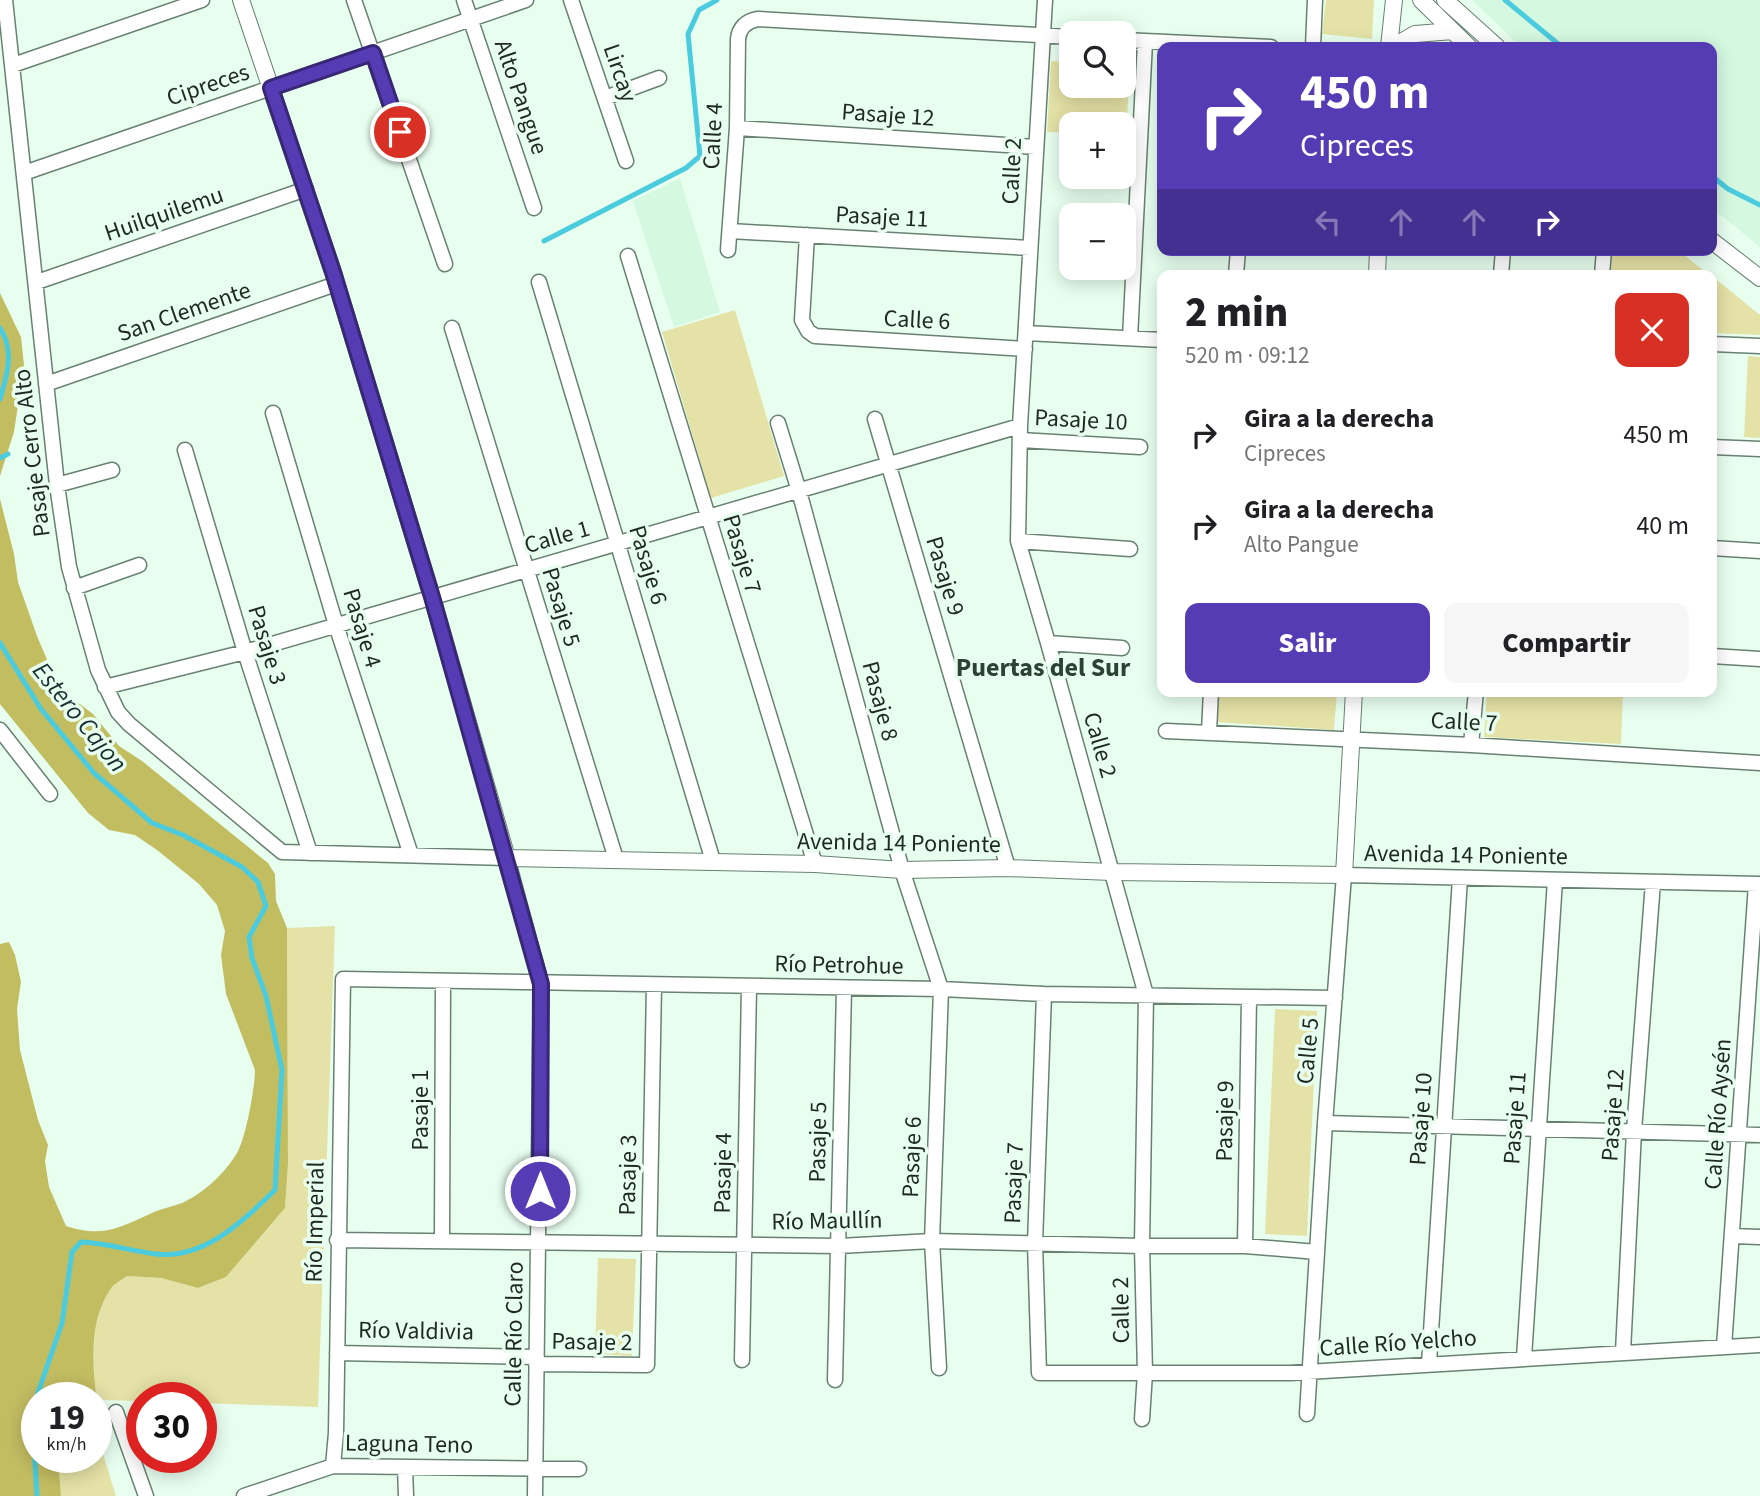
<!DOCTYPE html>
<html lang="es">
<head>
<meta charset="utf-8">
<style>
  :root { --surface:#fff; --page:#f6f6f6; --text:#202124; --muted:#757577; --accent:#553cb4 }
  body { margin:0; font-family:"Source Sans 3",sans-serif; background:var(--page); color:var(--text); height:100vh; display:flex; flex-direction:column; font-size:26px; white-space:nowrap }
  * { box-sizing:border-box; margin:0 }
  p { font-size:23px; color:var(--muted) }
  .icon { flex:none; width:38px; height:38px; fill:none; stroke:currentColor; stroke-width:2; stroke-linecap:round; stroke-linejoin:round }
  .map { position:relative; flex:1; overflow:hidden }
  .side { position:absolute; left:1157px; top:270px; width:560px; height:427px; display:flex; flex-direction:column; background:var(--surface); border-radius:14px; box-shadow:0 4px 18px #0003 }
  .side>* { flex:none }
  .hud { position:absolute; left:1157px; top:42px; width:560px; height:214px; border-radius:14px; box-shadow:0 4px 18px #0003; background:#553cb4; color:#fff; overflow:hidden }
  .controls { position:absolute; left:1059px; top:21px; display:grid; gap:14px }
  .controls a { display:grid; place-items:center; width:77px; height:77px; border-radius:14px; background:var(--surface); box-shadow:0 4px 18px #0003; font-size:35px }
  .speed { position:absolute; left:21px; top:1382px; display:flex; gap:14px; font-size:35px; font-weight:700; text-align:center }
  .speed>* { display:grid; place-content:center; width:91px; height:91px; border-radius:50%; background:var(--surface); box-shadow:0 4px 18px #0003; line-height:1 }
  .speed small { font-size:18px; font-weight:400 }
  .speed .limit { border:10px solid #d22; background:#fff; color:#111 }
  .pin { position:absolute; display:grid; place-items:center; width:60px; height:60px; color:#fff; margin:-30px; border:4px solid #fff; border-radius:50%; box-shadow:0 2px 7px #0007 }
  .me { position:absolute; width:77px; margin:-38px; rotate:0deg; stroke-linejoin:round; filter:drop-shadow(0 0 5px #0008) }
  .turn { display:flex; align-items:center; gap:24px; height:147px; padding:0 28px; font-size:32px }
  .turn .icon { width:91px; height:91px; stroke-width:2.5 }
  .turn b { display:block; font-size:49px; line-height:60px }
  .lanes { display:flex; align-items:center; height:66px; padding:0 28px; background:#0003; justify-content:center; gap:35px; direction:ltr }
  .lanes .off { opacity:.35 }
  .round { display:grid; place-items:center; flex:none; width:74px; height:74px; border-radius:14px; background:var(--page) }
  .head { display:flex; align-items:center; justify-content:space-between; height:119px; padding:0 28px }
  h1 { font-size:42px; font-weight:800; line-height:52px }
  .action { display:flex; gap:14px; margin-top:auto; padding:14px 28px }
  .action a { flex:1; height:80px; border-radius:14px; background:var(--accent); color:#fff; font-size:28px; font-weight:800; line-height:80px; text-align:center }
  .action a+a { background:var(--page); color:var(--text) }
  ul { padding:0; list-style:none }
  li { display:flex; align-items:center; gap:21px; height:91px; padding:0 28px }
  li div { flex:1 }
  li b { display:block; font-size:26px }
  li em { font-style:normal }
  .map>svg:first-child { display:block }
</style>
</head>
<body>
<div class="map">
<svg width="1760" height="1496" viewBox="0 0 1760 1496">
  <rect width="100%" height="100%" fill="#e8fff0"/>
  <!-- built -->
  <path fill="#d5f8e1" d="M1472,0H1760V247L1712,208V47H1521Z
    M680,178L720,312L674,327L633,201Z"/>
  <!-- green -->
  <path fill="#e5e2a7" d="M1326,0H1374L1372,39L1322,34Z
    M1051,61L1071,62V86H1124V65L1130,66L1126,137L1124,136V124H1071V133L1047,132Z
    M1612,250H1678L1709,275H1611Z
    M1712,276L1760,315V335L1712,333Z
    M735,310L784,476L711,498L662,332Z
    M1748,356L1760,357V438L1744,437Z
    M1219,691H1337L1334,730L1217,722Z
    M1487,691H1623L1621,744L1484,737Z
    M335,926L318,1407L201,1403V1398H142V1401L97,1400C92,1365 89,1321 110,1290C113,1284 122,1280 127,1276L161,1278L198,1288L226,1277L285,1208L288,1164L287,928Z
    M1275,1009L1317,1011L1307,1236L1265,1234Z
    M598,1258L636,1259L632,1356L595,1354Z
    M96,1431L116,1496H61L58,1458H96Z"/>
  <!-- forest -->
  <path fill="#c3bd62" d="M0,293L21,337L24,365L14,432L0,476Z
    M0,499L14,554L18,582L37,636L54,676L72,698L93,714L119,746L142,761L268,863L275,874L276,901L287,928L288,1164L285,1208L226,1277L198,1288L161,1278L127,1276C122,1280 113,1284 110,1290C89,1321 92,1365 97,1400L37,1398V1458H58L61,1496H0V944L9,942L15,955L21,982L17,1009L20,1050L38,1120L48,1145L45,1161L49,1187L66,1226C102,1238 119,1228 152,1213C162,1208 172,1207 182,1203C204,1193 225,1173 237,1153C246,1138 255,1087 255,1070L226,994L221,955L225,931L217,905L199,884L157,850L135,835L109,830L88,813L0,704Z"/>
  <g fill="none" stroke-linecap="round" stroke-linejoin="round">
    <!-- stream -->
    <path stroke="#4acbde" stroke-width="5" d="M1505,0L1562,47
      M1712,176L1728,189L1760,205
      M544,241L686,168L700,156L688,34L699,10L717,0
      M0,328C15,351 7,375 0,399
      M0,458L8,454
      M0,643L41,709L94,773L152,823L183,835L242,867L258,882L266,906L249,937L252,958L266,996L282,1070L275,1190C243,1221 204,1260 156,1254C130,1251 107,1243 81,1242L72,1252L62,1323L32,1410L37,1496"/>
    <defs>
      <path id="minor" d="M5,0L57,485L69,567L98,670L118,712L129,724L282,852L507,858L541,984L535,1496
        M354,0L445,264
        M464,0L534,208
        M571,0L626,161
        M1045,0L1020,426L1018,541L1048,643L1146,995L1142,1246L1145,1373L1142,1419
        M1124,40L1271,47
        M1313,47L1315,0
        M13,65L202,0
        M605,98L659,78
        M737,128L1036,147
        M24,173L526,0
        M730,231L1030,248
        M807,235L802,320L808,331L815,336L1025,349
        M728,250L737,128L738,39C739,28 746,21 758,19L1071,37
        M628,256L815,864
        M1236,275L1238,250
        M1501,275L1503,250
        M1602,275L1604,250
        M37,282L306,189
        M539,282L713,861
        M452,328L616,859
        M1026,333L1162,340
        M1130,338L1145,42
        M1712,344L1760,346
        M46,384L336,284
        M273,413L336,625L411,855
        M875,419L1008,868
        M778,423L799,491L902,870L941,989L932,1241L939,1368
        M1020,440L1140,447
        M1712,447L1760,449
        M185,450L245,652L310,853
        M57,485L112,470
        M1018,541L1130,549
        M1712,548L1760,551
        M74,588L139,565
        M1048,643L1122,648
        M1712,656L1760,659
        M105,687L245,652L1020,426
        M0,730L50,794
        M1166,731L1471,745L1760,763
        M1209,732L1211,691
        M1471,745L1476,691
        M1044,994L1035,1243L1039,1373H1290L1760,1345
        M1325,1123L1760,1135
        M1732,1236L1760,1237
        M337,1240L839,1246L932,1241L1142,1246H1245L1317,1252
        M442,1240L443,981
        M1245,1246L1249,998
        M1724,1347L1756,884
        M1623,1352L1634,1131L1653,882
        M337,1353L537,1357
        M1524,1358L1555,880
        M742,1360L749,987
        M1429,1363L1460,878
        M536,1364L647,1365L654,985
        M835,1380L844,989
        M116,1412L146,1496
        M1307,1414L1325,1123L1344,875L1760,884
        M333,1466L336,1433L343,979L941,989L1044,994L1335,998
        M405,1467L406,1496
        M244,1496L333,1466L579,1469"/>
      <path id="tertiary" d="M241,0L333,272L432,597L507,858L815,864L902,870L1008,868L1112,872L1344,875L1354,691
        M1421,0L1469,47
        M1445,0L1497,47
        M1389,47L1394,0
        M1393,47L1415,34L1453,31
        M1712,241L1760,278
        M1377,275L1378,250"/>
    </defs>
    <!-- minor casing -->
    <use href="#minor" stroke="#688171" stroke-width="17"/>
    <!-- tertiary casing -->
    <use href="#tertiary" stroke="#688171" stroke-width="18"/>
    <!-- minor -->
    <use href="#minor" stroke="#fff" stroke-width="14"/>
    <!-- tertiary -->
    <use href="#tertiary" stroke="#fff" stroke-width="16"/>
  </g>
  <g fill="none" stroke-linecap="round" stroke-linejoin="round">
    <defs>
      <path id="route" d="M400,132L373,53L271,88L333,272L432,597L541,984L540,1191"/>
    </defs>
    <!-- route casing -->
    <use href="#route" stroke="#372775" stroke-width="18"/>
    <!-- route -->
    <use href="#route" stroke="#553cb4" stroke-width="12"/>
  </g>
  <g text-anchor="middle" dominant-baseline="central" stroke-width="7" stroke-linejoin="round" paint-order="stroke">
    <!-- street labels -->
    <g font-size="24" fill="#1e2922" stroke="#e8fff0">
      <text transform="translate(620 73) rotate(71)">Lircay</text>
      <text transform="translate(208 85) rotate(-19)">Cipreces</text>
      <text transform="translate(521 97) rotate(71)">Alto Pangue</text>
      <text transform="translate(888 115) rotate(4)">Pasaje 12</text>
      <text transform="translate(713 136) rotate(-87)">Calle 4</text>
      <text transform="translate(1012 171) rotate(-87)">Calle 2</text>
      <text transform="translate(164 214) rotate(-19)">Huilquilemu</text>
      <text transform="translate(882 217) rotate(3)">Pasaje 11</text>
      <text transform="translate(184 312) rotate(-19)">San Clemente</text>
      <text transform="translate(917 320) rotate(3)">Calle 6</text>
      <text transform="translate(1081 420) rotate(3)">Pasaje 10</text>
      <text transform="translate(32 453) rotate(-97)">Pasaje Cerro Alto</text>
      <text transform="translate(557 537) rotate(-16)">Calle 1</text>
      <text transform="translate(742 554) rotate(73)">Pasaje 7</text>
      <text transform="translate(648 565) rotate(73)">Pasaje 6</text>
      <text transform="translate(945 576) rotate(73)">Pasaje 9</text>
      <text transform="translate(561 607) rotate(73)">Pasaje 5</text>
      <text transform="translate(362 628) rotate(73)">Pasaje 4</text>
      <text transform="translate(267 645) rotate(73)">Pasaje 3</text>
      <text transform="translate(880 701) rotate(75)">Pasaje 8</text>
      <text transform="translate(1464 722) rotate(3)">Calle 7</text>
      <text transform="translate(1100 745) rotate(74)">Calle 2</text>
      <text transform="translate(899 843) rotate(1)">Avenida 14 Poniente</text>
      <text transform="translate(1466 855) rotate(1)">Avenida 14 Poniente</text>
      <text transform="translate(839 965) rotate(1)">Río Petrohue</text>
      <text transform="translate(1308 1051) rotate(-85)">Calle 5</text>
      <text transform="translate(420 1110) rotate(-90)">Pasaje 1</text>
      <text transform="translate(1718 1114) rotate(-86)">Calle Río Aysén</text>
      <text transform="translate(1613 1115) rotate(-86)">Pasaje 12</text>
      <text transform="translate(1515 1118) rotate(-86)">Pasaje 11</text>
      <text transform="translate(1421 1119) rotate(-86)">Pasaje 10</text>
      <text transform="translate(1225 1121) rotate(-89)">Pasaje 9</text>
      <text transform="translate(818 1142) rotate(-89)">Pasaje 5</text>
      <text transform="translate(912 1157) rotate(-88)">Pasaje 6</text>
      <text transform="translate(723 1173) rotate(-89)">Pasaje 4</text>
      <text transform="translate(628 1175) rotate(-89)">Pasaje 3</text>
      <text transform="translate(1014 1183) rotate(-88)">Pasaje 7</text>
      <text transform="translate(827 1221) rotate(-1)">Río Maullín</text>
      <text transform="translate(315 1222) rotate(-89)">Río Imperial</text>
      <text transform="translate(1121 1310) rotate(-91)">Calle 2</text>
      <text transform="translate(416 1331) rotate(1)">Río Valdivia</text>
      <text transform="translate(514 1334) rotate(-89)">Calle Río Claro</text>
      <text transform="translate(592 1342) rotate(1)">Pasaje 2</text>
      <text transform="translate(1398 1343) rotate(-4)">Calle Río Yelcho</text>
      <text transform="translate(409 1444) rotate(1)">Laguna Teno</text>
    </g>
    <!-- neighbourhood labels -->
    <g font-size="26" font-weight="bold" fill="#2b4234" stroke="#e8fff0">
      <text x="1043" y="667">Puertas del Sur</text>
    </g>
    <!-- water labels -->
    <g font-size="26" font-style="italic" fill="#193033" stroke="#e8fff0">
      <text transform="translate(80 717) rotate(51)">Estero Cajon</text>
    </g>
  </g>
</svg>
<div class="controls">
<a><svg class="icon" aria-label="search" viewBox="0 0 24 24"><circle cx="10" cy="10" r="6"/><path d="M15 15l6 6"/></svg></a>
<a>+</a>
<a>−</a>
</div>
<div class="speed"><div>19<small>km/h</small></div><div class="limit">30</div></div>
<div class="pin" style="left:400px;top:132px;background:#d93025"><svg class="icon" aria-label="arrive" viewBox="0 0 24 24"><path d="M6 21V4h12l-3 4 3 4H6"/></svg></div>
<svg class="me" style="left:540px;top:1191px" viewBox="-20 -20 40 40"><circle r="17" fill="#553cb4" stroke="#fff" stroke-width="3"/><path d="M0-11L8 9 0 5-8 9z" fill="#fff"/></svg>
<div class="hud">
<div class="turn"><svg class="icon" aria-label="right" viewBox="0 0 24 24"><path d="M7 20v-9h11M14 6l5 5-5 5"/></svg><div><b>450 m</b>Cipreces</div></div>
<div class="lanes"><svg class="icon off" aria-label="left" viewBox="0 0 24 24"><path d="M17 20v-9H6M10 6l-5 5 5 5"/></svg><svg class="icon off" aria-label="ahead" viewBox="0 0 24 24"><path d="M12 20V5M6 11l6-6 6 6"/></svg><svg class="icon off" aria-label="ahead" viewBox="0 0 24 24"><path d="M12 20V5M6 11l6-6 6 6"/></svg><svg class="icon" aria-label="right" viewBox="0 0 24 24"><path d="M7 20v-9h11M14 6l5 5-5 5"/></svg></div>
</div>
<section class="side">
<div class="head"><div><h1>2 min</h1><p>520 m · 09:12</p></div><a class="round" style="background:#d93025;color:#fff"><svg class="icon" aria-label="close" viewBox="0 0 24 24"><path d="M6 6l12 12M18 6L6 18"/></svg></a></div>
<ul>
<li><svg class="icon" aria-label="right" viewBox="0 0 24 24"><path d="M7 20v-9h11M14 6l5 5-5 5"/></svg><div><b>Gira a la derecha</b><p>Cipreces</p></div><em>450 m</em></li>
<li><svg class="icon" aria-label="right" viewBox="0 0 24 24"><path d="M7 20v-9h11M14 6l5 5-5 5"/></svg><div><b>Gira a la derecha</b><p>Alto Pangue</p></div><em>40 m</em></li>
</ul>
<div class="action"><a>Salir</a><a>Compartir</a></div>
</section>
</div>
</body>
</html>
